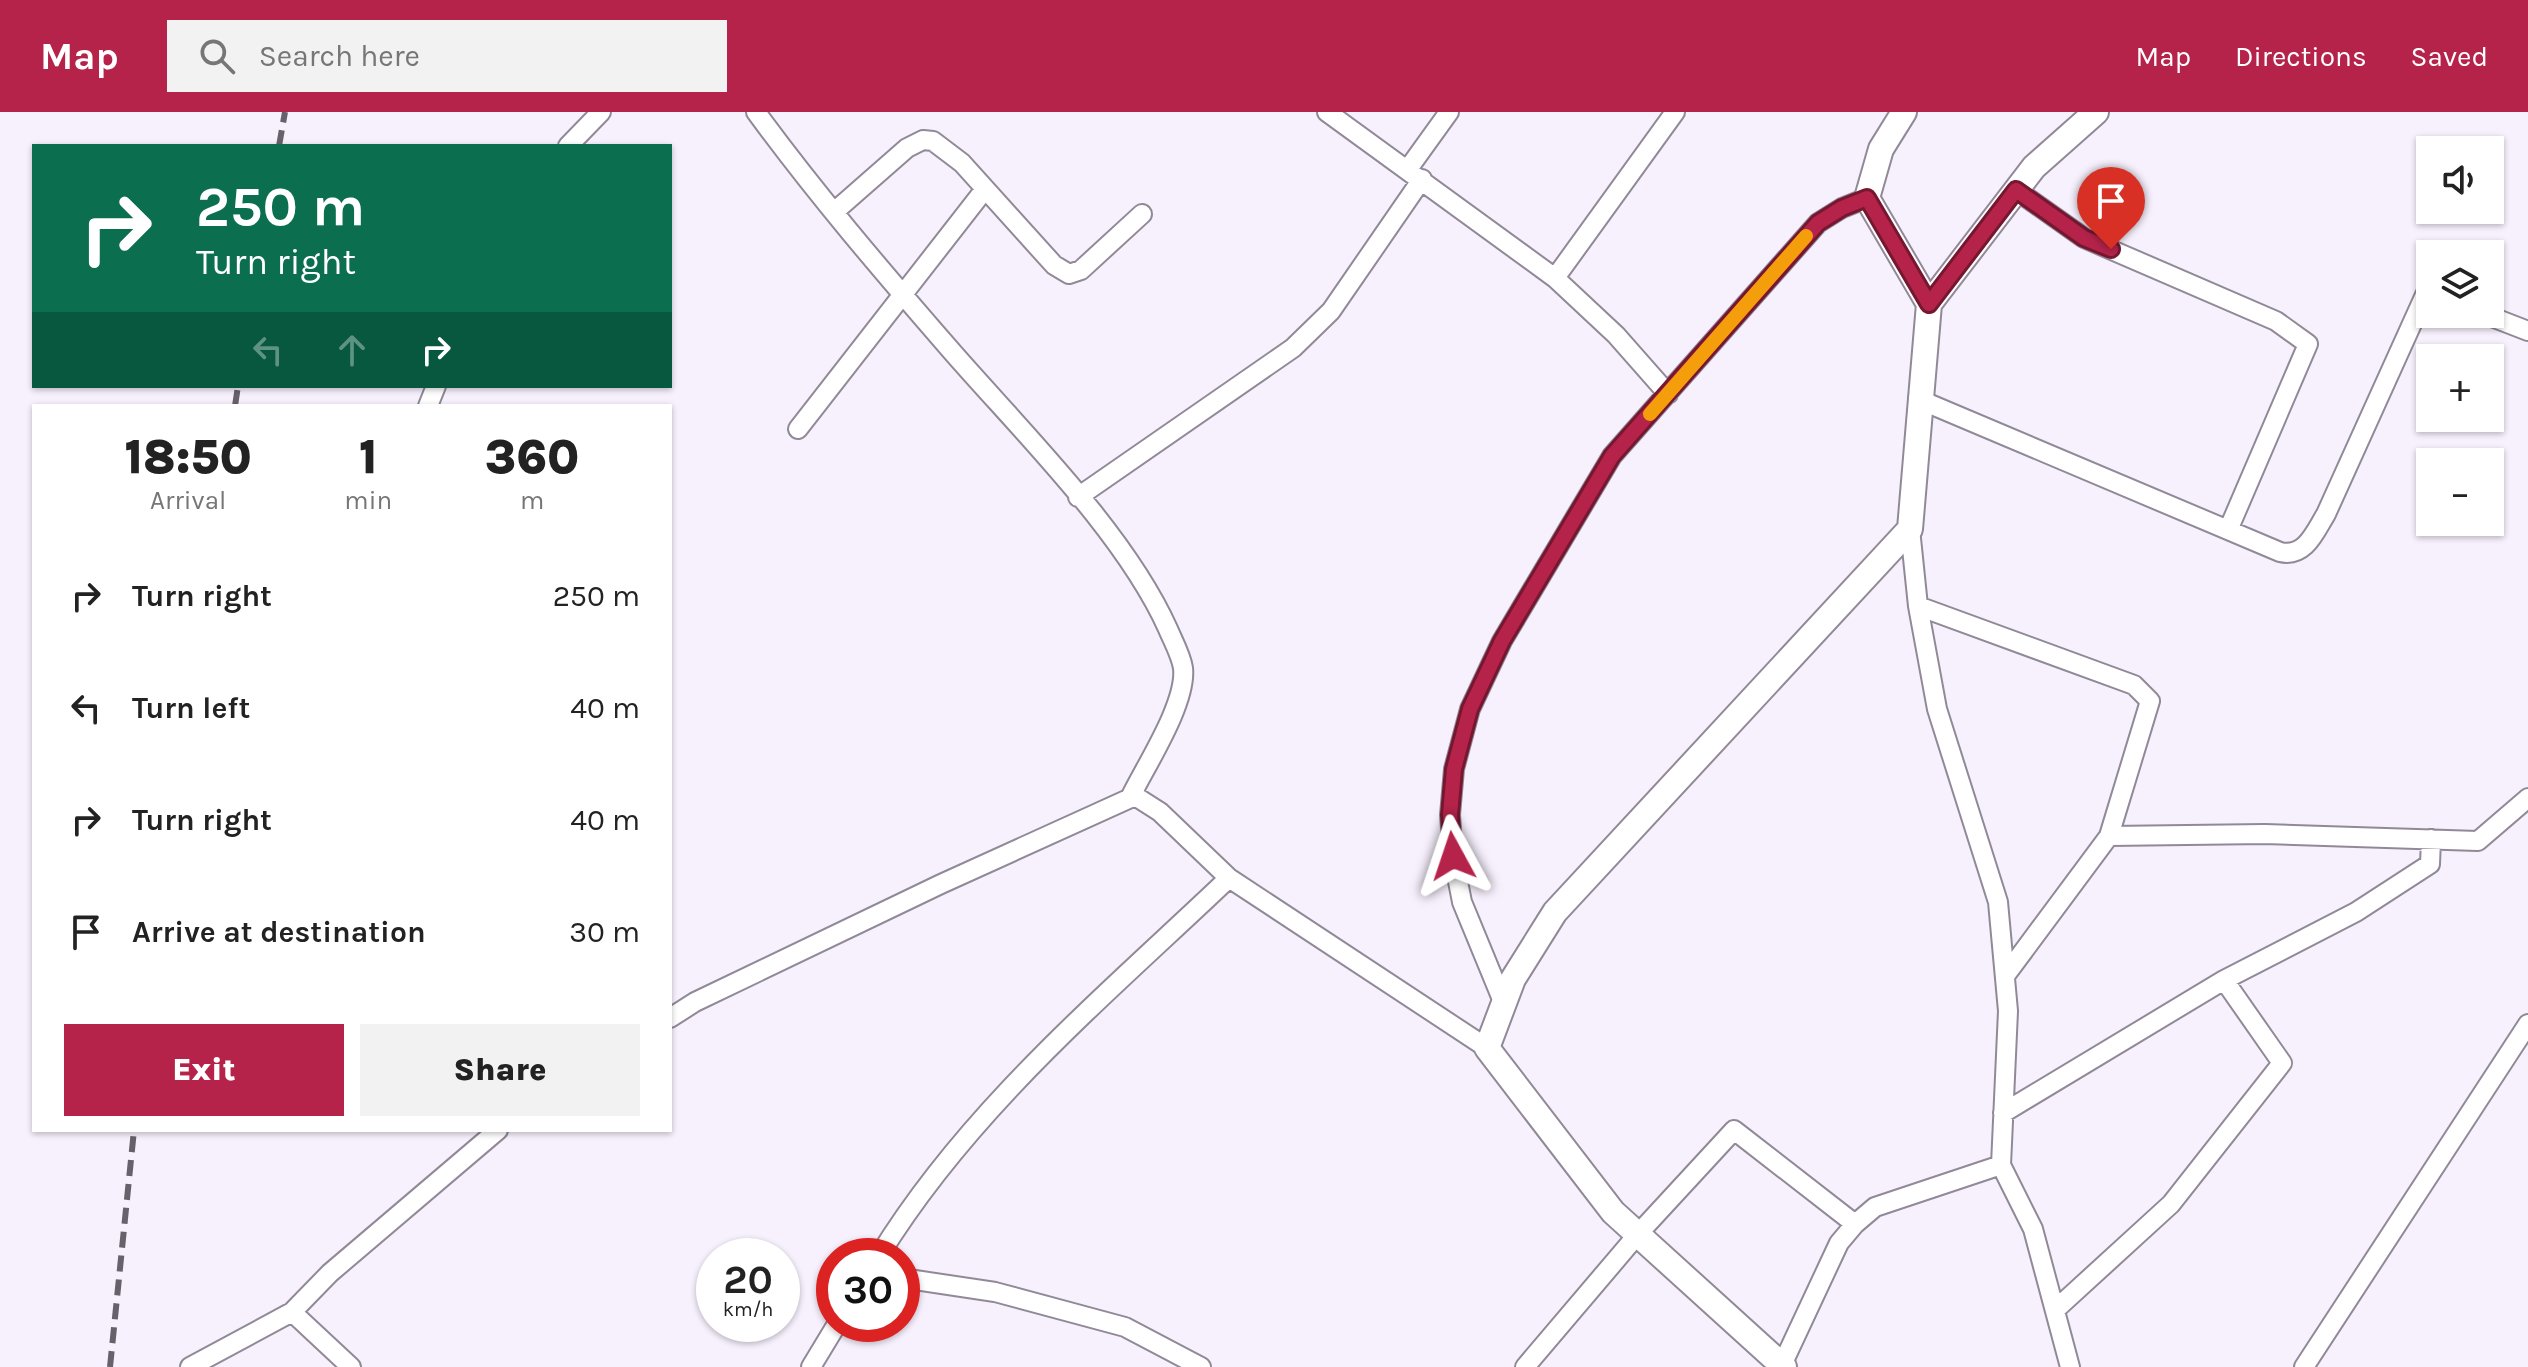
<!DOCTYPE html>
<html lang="en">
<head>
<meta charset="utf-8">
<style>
  :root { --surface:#fff; --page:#f2f2f2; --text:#222; --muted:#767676; --accent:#b5234a }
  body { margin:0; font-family:Karla,sans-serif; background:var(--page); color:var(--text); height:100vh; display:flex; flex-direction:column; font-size:30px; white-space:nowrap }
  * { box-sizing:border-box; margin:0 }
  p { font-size:26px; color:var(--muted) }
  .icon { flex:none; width:44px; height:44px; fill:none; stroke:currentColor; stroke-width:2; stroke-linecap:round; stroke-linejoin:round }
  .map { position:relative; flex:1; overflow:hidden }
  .details { position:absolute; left:32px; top:292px; width:640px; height:728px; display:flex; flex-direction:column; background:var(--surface); border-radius:0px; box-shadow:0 2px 6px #0004 }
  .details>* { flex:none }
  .top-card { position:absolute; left:32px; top:32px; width:640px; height:244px; border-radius:0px; box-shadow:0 2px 6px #0004; background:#0b6e4f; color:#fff; overflow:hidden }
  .controls { position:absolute; left:2416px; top:24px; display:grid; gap:16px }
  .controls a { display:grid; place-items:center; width:88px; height:88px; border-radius:0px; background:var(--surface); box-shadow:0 2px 6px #0004; font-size:40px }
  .speed { position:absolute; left:696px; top:1126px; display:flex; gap:16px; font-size:40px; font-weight:700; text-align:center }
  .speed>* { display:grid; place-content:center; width:104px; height:104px; border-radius:50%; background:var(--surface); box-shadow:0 2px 6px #0004; line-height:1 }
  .speed small { font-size:20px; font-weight:400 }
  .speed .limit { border:12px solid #d22; background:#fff; color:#111 }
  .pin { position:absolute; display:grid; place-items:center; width:68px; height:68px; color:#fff; margin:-82px -34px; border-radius:50% 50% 50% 0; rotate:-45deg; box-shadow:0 0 8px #0007 }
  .pin .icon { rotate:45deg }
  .me { position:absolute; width:88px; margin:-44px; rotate:355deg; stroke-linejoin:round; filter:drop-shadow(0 0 6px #0008) }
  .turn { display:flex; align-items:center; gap:28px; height:168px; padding:0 32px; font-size:36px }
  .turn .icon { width:104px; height:104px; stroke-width:2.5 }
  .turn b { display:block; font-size:56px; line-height:68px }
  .lanes { display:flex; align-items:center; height:76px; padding:0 32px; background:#0003; justify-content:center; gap:40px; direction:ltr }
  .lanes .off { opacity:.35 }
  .eta { display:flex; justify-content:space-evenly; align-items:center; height:136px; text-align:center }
  .eta b { font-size:48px; font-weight:800; line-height:56px }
  .primary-button { display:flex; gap:16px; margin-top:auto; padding:16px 32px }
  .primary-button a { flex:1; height:92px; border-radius:0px; background:var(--accent); color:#fff; font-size:32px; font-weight:800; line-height:92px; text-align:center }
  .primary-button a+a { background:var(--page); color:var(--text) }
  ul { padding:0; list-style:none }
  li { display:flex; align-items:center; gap:24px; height:112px; padding:0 32px }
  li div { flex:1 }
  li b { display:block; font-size:30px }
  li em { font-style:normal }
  header { display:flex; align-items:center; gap:48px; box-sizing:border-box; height:112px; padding:0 40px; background:var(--accent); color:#fff }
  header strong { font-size:38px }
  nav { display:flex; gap:44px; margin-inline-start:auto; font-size:28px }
  .search { width:560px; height:72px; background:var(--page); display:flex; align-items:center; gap:20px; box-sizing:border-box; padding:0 28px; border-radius:0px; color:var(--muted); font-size:30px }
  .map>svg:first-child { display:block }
</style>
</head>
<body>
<header>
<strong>Map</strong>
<div class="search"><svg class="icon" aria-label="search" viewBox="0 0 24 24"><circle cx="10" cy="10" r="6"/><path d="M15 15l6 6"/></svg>Search here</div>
<nav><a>Map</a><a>Directions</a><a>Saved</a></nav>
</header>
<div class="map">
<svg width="2528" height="1255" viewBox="0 0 2528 1255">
  <rect width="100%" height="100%" fill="#f7f0fd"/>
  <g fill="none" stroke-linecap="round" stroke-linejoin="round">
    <defs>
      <path id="minor" d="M756,0C816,82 882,159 948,235C1019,317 1124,419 1168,517C1173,529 1181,543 1183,556C1187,591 1146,653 1131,684
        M1327,0L1555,166L1616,223L1668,282
        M568,34L601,0
        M1408,57L1449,0
        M2016,78L2084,126L2276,209L2308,232L2229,416
        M834,100L907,36L923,28L933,29L962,51L1054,153L1069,162L1081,158L1142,102
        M1555,166L1675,0
        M2484,202L2528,219
        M1918,287L2280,440C2305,446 2315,420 2326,402L2425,183L2430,180
        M428,294L436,274
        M798,317L985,77
        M1078,385L1293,236L1331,199L1422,67
        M1910,417L1918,494L1937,597L1998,790L2008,899L2001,1053L2033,1117L2070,1255
        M1918,494L2134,573L2150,589L2109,724L2005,864
        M2109,724L2265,722L2478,729L2528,686
        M1504,892L1462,790L1453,744L1450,703L1454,657L1470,597L1502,529L1612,344L1818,111L1842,96L1867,86
        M670,906L695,890L941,772L1135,684L1160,700L1229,766L1487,936
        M2003,1001L2224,868L2356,800L2430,752L2431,727
        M879,1144C969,997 1105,884 1229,766
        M902,1166L995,1180L1125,1215L1201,1255
        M2055,1198L2171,1092L2282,951L2224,868
        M292,1200L330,1161L498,1018
        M1782,1253L1839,1131L1855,1112L1875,1095L2001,1053
        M190,1255L292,1200L351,1255
        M811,1255L837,1212
        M1525,1255L1638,1122L1734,1018L1855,1112
        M2304,1255L2528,912"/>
      <path id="tertiary" d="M1904,0L1881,37L1867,86L1929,192
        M1784,1255L1613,1100L1487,936L1513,867L1555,800L1910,417L1929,192L2034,55L2096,0"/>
    </defs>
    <!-- minor casing -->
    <use href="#minor" stroke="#918998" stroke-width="22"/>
    <!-- tertiary casing -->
    <use href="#tertiary" stroke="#918998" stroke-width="28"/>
    <!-- minor -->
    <use href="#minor" stroke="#fff" stroke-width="18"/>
    <!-- tertiary -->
    <use href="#tertiary" stroke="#fff" stroke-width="24"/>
    <!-- rail -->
    <path stroke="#66616a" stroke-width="6" stroke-dasharray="16 8" stroke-linecap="butt" d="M279,34L285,0
      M235,294L238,274
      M110,1255L134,1018"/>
  </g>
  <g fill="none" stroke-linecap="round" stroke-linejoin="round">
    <defs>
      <path id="route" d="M1453,744L1450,703L1454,657L1470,597L1502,529L1612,344L1818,111L1842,96L1867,86L1929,192L2016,78L2084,126L2111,137"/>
    </defs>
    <!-- route casing -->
    <use href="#route" stroke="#761730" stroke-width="20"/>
    <!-- route -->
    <use href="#route" stroke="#b5234a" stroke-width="14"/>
    <!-- slow -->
    <path stroke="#f59e0b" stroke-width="14" d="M1650,302L1806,124"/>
  </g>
</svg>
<div class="controls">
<a><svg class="icon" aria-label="sound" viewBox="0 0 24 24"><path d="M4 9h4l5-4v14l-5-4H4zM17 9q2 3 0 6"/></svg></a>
<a><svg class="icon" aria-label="layers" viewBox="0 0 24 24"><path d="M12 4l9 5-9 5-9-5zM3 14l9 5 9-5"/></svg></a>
<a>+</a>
<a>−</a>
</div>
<div class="speed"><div>20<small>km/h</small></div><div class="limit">30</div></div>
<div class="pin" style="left:2111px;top:137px;background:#d93025"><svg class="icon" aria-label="arrive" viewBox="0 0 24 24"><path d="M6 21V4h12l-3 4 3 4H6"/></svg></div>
<svg class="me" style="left:1453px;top:744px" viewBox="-20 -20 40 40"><path d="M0-17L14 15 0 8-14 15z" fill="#b5234a" stroke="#fff" stroke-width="4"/></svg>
<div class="top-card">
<div class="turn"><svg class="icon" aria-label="right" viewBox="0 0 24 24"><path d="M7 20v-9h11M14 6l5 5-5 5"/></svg><div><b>250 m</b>Turn right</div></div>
<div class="lanes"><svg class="icon off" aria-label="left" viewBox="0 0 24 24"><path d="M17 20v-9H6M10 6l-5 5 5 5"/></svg><svg class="icon off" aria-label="ahead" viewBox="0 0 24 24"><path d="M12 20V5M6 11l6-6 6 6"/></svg><svg class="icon" aria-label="right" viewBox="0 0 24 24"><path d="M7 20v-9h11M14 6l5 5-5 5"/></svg></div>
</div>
<section class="details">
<div class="eta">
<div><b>18:50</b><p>Arrival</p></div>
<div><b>1</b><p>min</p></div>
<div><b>360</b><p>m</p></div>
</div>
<ul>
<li><svg class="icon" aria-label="right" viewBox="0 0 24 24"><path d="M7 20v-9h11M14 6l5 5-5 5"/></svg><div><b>Turn right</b></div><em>250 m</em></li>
<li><svg class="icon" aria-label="left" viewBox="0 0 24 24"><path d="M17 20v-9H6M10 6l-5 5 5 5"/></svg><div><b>Turn left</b></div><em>40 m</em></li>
<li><svg class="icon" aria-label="right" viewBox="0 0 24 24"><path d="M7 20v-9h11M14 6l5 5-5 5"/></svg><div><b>Turn right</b></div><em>40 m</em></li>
<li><svg class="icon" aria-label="arrive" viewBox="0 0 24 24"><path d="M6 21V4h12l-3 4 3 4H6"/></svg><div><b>Arrive at destination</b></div><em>30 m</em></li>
</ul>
<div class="primary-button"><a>Exit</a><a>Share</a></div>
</section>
</div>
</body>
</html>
